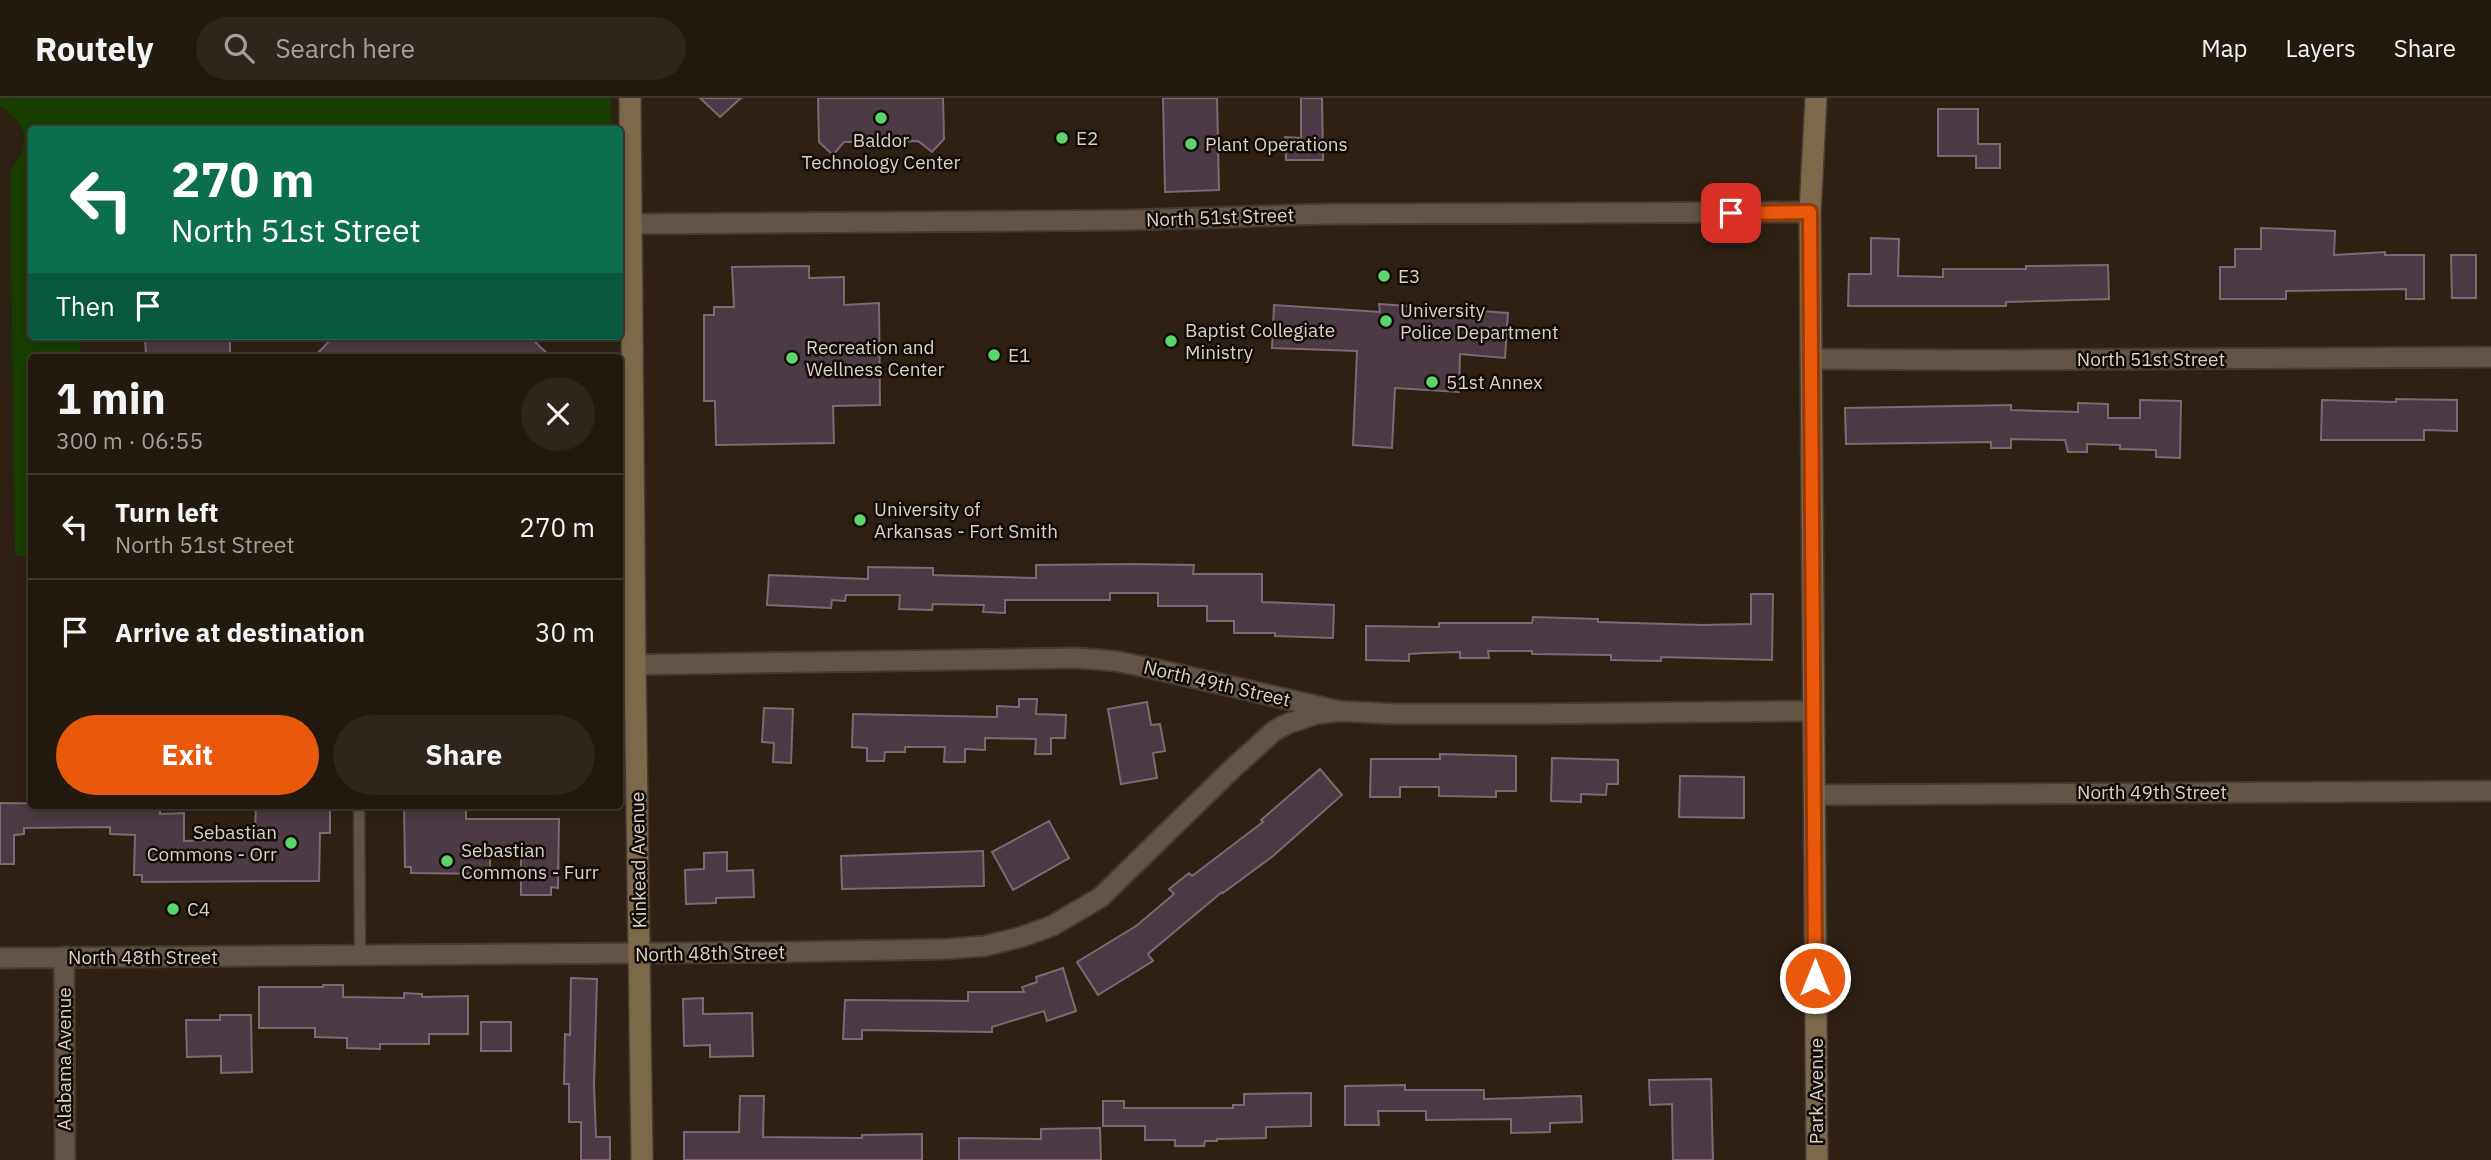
<!DOCTYPE html>
<html lang="en">
<head>
<meta charset="utf-8">
<style>
  :root { --surface:#22190f; --page:#2e261d; --text:#f1f3f6; --muted:#a2a09e; --line:#3f382f; --accent:#ea580c }
  body { margin:0; font-family:"IBM Plex Sans",sans-serif; background:var(--page); color:var(--text); height:100vh; display:flex; flex-direction:column; font-size:26px; white-space:nowrap }
  * { box-sizing:border-box; margin:0 }
  p { font-size:23px; color:var(--muted) }
  .icon { flex:none; width:38px; height:38px; fill:none; stroke:currentColor; stroke-width:2; stroke-linecap:round; stroke-linejoin:round }
  .map { position:relative; flex:1; overflow:hidden }
  .panel { position:absolute; left:28px; top:256px; width:595px; height:455px; display:flex; flex-direction:column; background:var(--surface); border-radius:7px; box-shadow:0 4px 10px #0003,0 0 0 2px var(--line) }
  .panel>* { flex:none }
  .guide { position:absolute; left:28px; top:28px; width:595px; height:214px; border-radius:7px; box-shadow:0 4px 10px #0003,0 0 0 2px var(--line); background:#0b6e4f; color:#fff; overflow:hidden }
  .pin { position:absolute; display:grid; place-items:center; width:60px; height:60px; color:#fff; margin:-30px; border-radius:14px; box-shadow:0 4px 10px #0006 }
  .me { position:absolute; width:77px; margin:-38px; rotate:0deg; stroke-linejoin:round; filter:drop-shadow(0 0 5px #0008) }
  .turn { display:flex; align-items:center; gap:24px; height:147px; padding:0 28px; font-size:32px }
  .turn .icon { width:91px; height:91px; stroke-width:2.5 }
  .turn b { display:block; font-size:49px; line-height:60px }
  .then { display:flex; align-items:center; height:66px; padding:0 28px; background:#0003; gap:14px; font-size:26px }
  .round { display:grid; place-items:center; flex:none; width:74px; height:74px; border-radius:37px; background:var(--page) }
  .overview { display:flex; align-items:center; justify-content:space-between; height:119px; padding:0 28px }
  h1 { font-size:42px; font-weight:700; line-height:52px }
  .primary-button { display:flex; gap:14px; margin-top:auto; padding:14px 28px }
  .primary-button a { flex:1; height:80px; border-radius:42px; background:var(--accent); color:#fff; font-size:28px; font-weight:700; line-height:80px; text-align:center }
  .primary-button a+a { background:var(--page); color:var(--text) }
  ul { padding:0; list-style:none }
  li { display:flex; align-items:center; gap:21px; height:105px; padding:0 28px; border-top:2px solid var(--line) }
  li div { flex:1 }
  li b { display:block; font-size:26px }
  li em { font-style:normal }
  header { display:flex; align-items:center; gap:42px; box-sizing:border-box; height:98px; padding:0 35px; background:var(--surface); border-bottom:2px solid var(--line) }
  header strong { font-size:33px }
  nav { display:flex; gap:38px; margin-inline-start:auto; font-size:24px }
  .search { width:490px; height:63px; background:var(--page); display:flex; align-items:center; gap:18px; box-sizing:border-box; padding:0 24px; border-radius:38px; color:var(--muted); font-size:26px }
  .map>svg:first-child { display:block }
</style>
</head>
<body>
<header>
<strong>Routely</strong>
<div class="search"><svg class="icon" aria-label="search" viewBox="0 0 24 24"><circle cx="10" cy="10" r="6"/><path d="M15 15l6 6"/></svg>Search here</div>
<nav><a>Map</a><a>Layers</a><a>Share</a></nav>
</header>
<div class="map">
<svg width="2491" height="1062" viewBox="0 0 2491 1062">
  <rect width="100%" height="100%" fill="#2e2114"/>
  <!-- green -->
  <path fill="#173d00" d="M0,0H611V31L32,32V238H80V259H32L31,458H15L10,73C31,45 30,29 0,8Z"/>
  <!-- building -->
  <path fill="#4c3a44" stroke="#7d6974" stroke-width="2" d="M700,0H741L720,19Z
    M818,0H943L944,41L932,54L918,43L844,44L833,57L819,44Z
    M1163,0H1217L1219,92L1165,94Z
    M1301,0H1322L1323,62H1286L1285,39L1301,40Z
    M1938,11H1978V46H2000V70H1976V58H1938Z
    M2261,130L2335,133L2334,157L2385,154V157H2424V201H2406V191L2286,193V201H2220V169H2235V151H2261Z
    M1871,140L1899,141L1898,178L1943,179V171H2026V168L2108,167L2109,201L2006,204V208H1848L1849,176H1871Z
    M2451,157H2476V200H2452Z
    M809,168V180L844,179V207L879,205L880,307L833,308L834,345L716,347L715,303H704V217H714V209H734L732,169Z
    M1379,206L1508,215L1505,260L1460,256L1459,294L1395,290L1392,350L1353,347L1357,253L1272,250L1274,207L1380,214Z
    M145,238H230V259H146Z
    M334,238H529L551,259H314Z
    M2396,301L2457,302V333L2424,332V342H2321L2322,302L2396,304Z
    M2140,302L2181,303L2180,360L2156,359V352L2120,351V347L2087,346V354H2068L2065,342L2011,341V350H1991V344L1846,346L1845,310L2011,307V312L2078,314V305L2108,306V320H2140Z
    M1132,466L1194,467L1193,476H1262V504L1334,507L1333,540L1275,538V535H1234V523H1207V508H1158V495H1110V502H1005V515L983,514L984,507L933,506L932,512L899,511L900,497H846L845,503L832,502L831,510L767,507L769,477L868,481V469L933,470V477L1036,480V467Z
    M1751,496H1773L1772,562L1661,559V563L1611,562V557L1532,556V553H1488L1489,560H1460V554L1426,555L1409,556V563L1366,562V528L1439,529V525H1532L1533,519L1598,521V524L1703,527L1751,526Z
    M1019,601H1037L1036,616L1066,617L1065,640H1051V656H1035L1036,641L985,640V652L965,651V664H944L945,649H905V654H885L884,663H867V650L852,649L853,616L997,619V608L1019,609Z
    M1147,604L1151,627L1160,626L1165,653L1153,655L1157,680L1121,686L1108,611Z
    M764,610L793,611L791,665L773,664L774,645L762,644Z
    M1440,656L1516,658V693H1496V699L1439,698V689H1400V699H1370L1371,661H1440Z
    M1552,660L1618,662V686H1607L1606,697L1581,696V704L1551,703Z
    M1320,671L1342,697L1273,758L1223,795L1222,794L1148,856L1153,863L1098,897L1077,864L1136,828L1174,796L1169,791L1189,775L1192,778L1263,724L1261,722Z
    M1680,678L1744,679V720L1679,719Z
    M0,705L160,707V716L184,715V743L215,742L214,734H255L256,707H330V735H320L319,783L142,784V777H134L135,737L110,736V729L24,730V736L14,737V766H0Z
    M404,707H466V721H559L558,790L551,789V797H521V757H490V776L411,775V769H405Z
    M1049,723L1069,760L1013,792L992,754Z
    M983,753L984,788L842,791L841,758Z
    M727,754V773L753,772L754,799L716,800V805L686,806L685,772L704,771V755Z
    M1063,870L1076,913L1047,923L1044,913L992,929V934L862,932V941H843L845,902L968,903V894H1024L1022,889L1037,884L1036,879Z
    M571,880L597,881L594,987L596,1039H610V1062H581V1024H569V986H564L565,936L570,937Z
    M323,887H343V899L404,900V895L422,896V899L468,898V936H429V946H380V951L347,950V940L315,939V930H259V889H323Z
    M703,900V916L752,915L753,958L710,959V947L684,948L683,901Z
    M220,917H251L252,974L221,975V958L187,959L186,922H220Z
    M481,924H511V953H481Z
    M1711,981L1713,1062H1673L1672,1006L1650,1007L1649,982Z
    M1405,987V992H1484V1001L1581,998L1582,1024L1550,1025V1034L1511,1035V1021L1426,1022V1013H1378L1379,1027H1345V988Z
    M1311,995V1028L1266,1029V1040L1217,1041V1043H1205L1204,1048H1175V1042H1145V1028H1103V1003H1124V1010H1233V1007H1244V996Z
    M740,998H764L763,1039L862,1040V1037L922,1036V1062H684V1034H739Z
    M1100,1030L1101,1062H959V1040L1041,1041V1031Z"/>
  <g fill="none" stroke-linecap="round" stroke-linejoin="round">
    <defs>
      <path id="lane" d="M359,707L360,858"/>
      <path id="street" d="M630,126L1129,122L1327,116L1810,114
        M1811,261L1976,262L2491,259
        M620,567L1076,560L1115,563L1155,571L1339,613L1398,616H1522L1813,613
        M1814,697L2491,693
        M64,859L65,1062
        M0,860L785,854L947,851L985,848L1021,839L1052,828L1101,799L1231,672L1274,633L1287,626L1316,616L1339,613"/>
      <path id="secondary" d="M630,0L635,567L642,1062
        M1816,0L1810,114L1817,1062"/>
    </defs>
    <!-- lane casing -->
    <use href="#lane" stroke="#453b31" stroke-width="13"/>
    <!-- street casing -->
    <use href="#street" stroke="#453b31" stroke-width="23"/>
    <!-- secondary casing -->
    <use href="#secondary" stroke="#453b31" stroke-width="24"/>
    <!-- lane -->
    <use href="#lane" stroke="#635546" stroke-width="10"/>
    <!-- street -->
    <use href="#street" stroke="#635546" stroke-width="19"/>
    <!-- secondary -->
    <use href="#secondary" stroke="#7b694a" stroke-width="21"/>
  </g>
  <g fill="none" stroke-linecap="round" stroke-linejoin="round">
    <defs>
      <path id="route" d="M1731,115L1810,114L1815,880"/>
    </defs>
    <!-- route casing -->
    <use href="#route" stroke="#983908" stroke-width="18"/>
    <!-- route -->
    <use href="#route" stroke="#ea580c" stroke-width="12"/>
  </g>
  <!-- markers -->
  <g fill="#5cd56d" stroke="#120c07" stroke-width="2.5">
    <circle cx="881" cy="20" r="7"/>
    <circle cx="1062" cy="40" r="7"/>
    <circle cx="1191" cy="46" r="7"/>
    <circle cx="1384" cy="178" r="7"/>
    <circle cx="1386" cy="223" r="7"/>
    <circle cx="1171" cy="243" r="7"/>
    <circle cx="994" cy="257" r="7"/>
    <circle cx="792" cy="260" r="7"/>
    <circle cx="1432" cy="284" r="7"/>
    <circle cx="860" cy="422" r="7"/>
    <circle cx="291" cy="745" r="7"/>
    <circle cx="447" cy="763" r="7"/>
    <circle cx="173" cy="811" r="7"/>
  </g>
  <g text-anchor="middle" dominant-baseline="central" stroke-width="5" stroke-linejoin="round" paint-order="stroke">
    <!-- poi labels -->
    <g font-size="19" fill="#dad1c8" stroke="#120c07" text-anchor="start">
      <text x="1076" y="40">E2</text>
      <text x="881" y="42" text-anchor="middle">Baldor<tspan x="881" dy="22">Technology Center</tspan></text>
      <text x="1205" y="46">Plant Operations</text>
      <text x="1398" y="178">E3</text>
      <text x="1400" y="212">University<tspan x="1400" dy="22">Police Department</tspan></text>
      <text x="1185" y="232">Baptist Collegiate<tspan x="1185" dy="22">Ministry</tspan></text>
      <text x="806" y="249">Recreation and<tspan x="806" dy="22">Wellness Center</tspan></text>
      <text x="1008" y="257">E1</text>
      <text x="1446" y="284">51st Annex</text>
      <text x="874" y="411">University of<tspan x="874" dy="22">Arkansas - Fort Smith</tspan></text>
      <text x="277" y="734" text-anchor="end">Sebastian<tspan x="277" dy="22">Commons - Orr</tspan></text>
      <text x="461" y="752">Sebastian<tspan x="461" dy="22">Commons - Furr</tspan></text>
      <text x="187" y="811">C4</text>
    </g>
    <!-- street labels -->
    <g font-size="19" fill="#dad1c8" stroke="#120c07">
      <text transform="translate(1220 119) rotate(-2)">North 51st Street</text>
      <text x="2151" y="261">North 51st Street</text>
      <text transform="translate(1217 585) rotate(13)">North 49th Street</text>
      <text x="2152" y="694">North 49th Street</text>
      <text transform="translate(638 762) rotate(-91)">Kinkead Avenue</text>
      <text transform="translate(710 855) rotate(-1)">North 48th Street</text>
      <text x="143" y="859">North 48th Street</text>
      <text transform="translate(64 961) rotate(-90)">Alabama Avenue</text>
      <text transform="translate(1816 993) rotate(-90)">Park Avenue</text>
    </g>
  </g>
</svg>
<div class="pin" style="left:1731px;top:115px;background:#d93025"><svg class="icon" aria-label="arrive" viewBox="0 0 24 24"><path d="M6 21V4h12l-3 4 3 4H6"/></svg></div>
<svg class="me" style="left:1815px;top:880px" viewBox="-20 -20 40 40"><circle r="17" fill="#ea580c" stroke="#fff" stroke-width="3"/><path d="M0-11L8 9 0 5-8 9z" fill="#fff"/></svg>
<div class="guide">
<div class="turn"><svg class="icon" aria-label="left" viewBox="0 0 24 24"><path d="M17 20v-9H6M10 6l-5 5 5 5"/></svg><div><b>270 m</b>North 51st Street</div></div>
<div class="then">Then<svg class="icon" aria-label="arrive" viewBox="0 0 24 24"><path d="M6 21V4h12l-3 4 3 4H6"/></svg></div>
</div>
<section class="panel">
<div class="overview"><div><h1>1 min</h1><p>300 m · 06:55</p></div><a class="round"><svg class="icon" aria-label="close" viewBox="0 0 24 24"><path d="M6 6l12 12M18 6L6 18"/></svg></a></div>
<ul>
<li><svg class="icon" aria-label="left" viewBox="0 0 24 24"><path d="M17 20v-9H6M10 6l-5 5 5 5"/></svg><div><b>Turn left</b><p>North 51st Street</p></div><em>270 m</em></li>
<li><svg class="icon" aria-label="arrive" viewBox="0 0 24 24"><path d="M6 21V4h12l-3 4 3 4H6"/></svg><div><b>Arrive at destination</b></div><em>30 m</em></li>
</ul>
<div class="primary-button"><a>Exit</a><a>Share</a></div>
</section>
</div>
</body>
</html>
